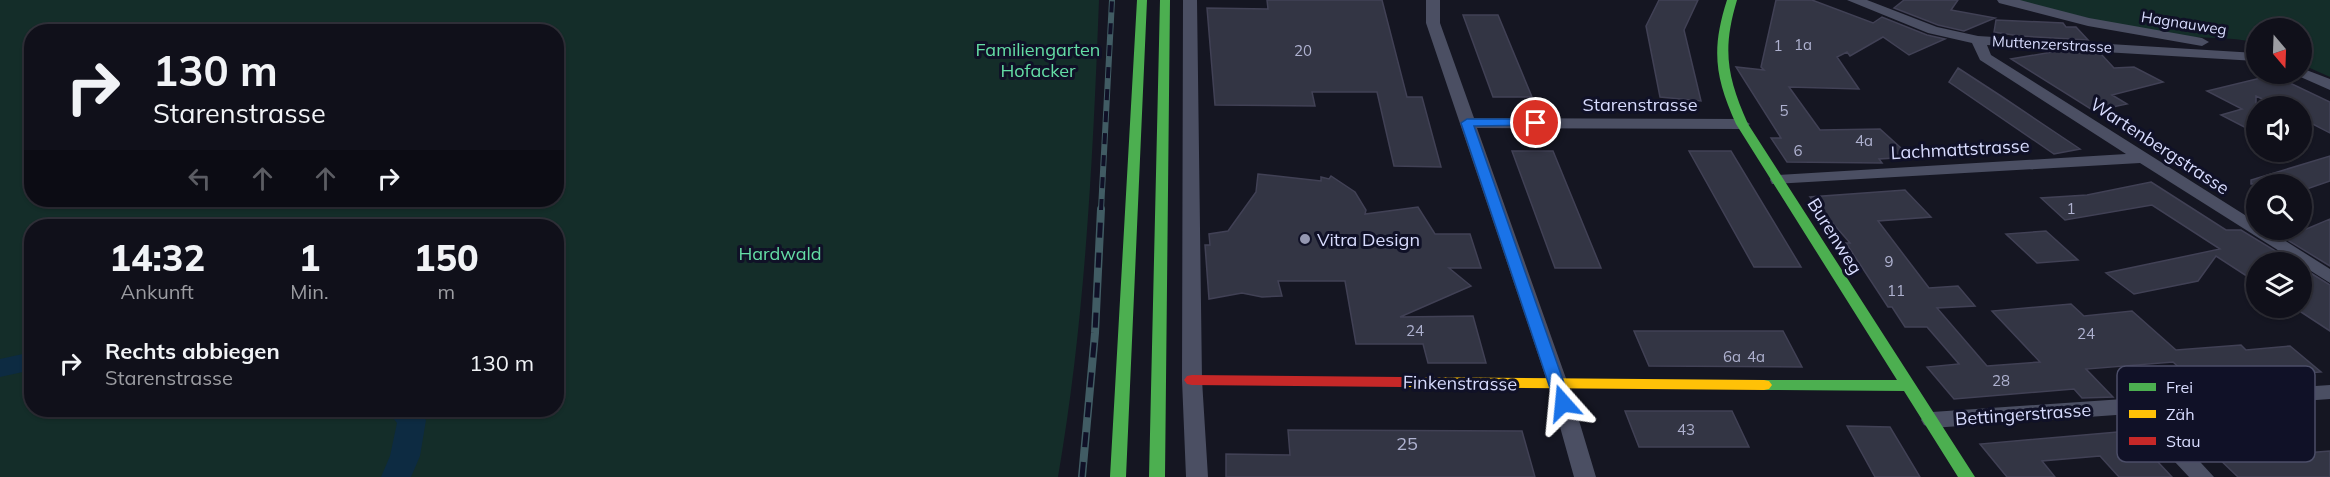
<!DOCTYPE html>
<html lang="de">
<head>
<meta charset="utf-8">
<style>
  :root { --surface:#10101a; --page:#1e1e27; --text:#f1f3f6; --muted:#9c9da2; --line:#303039 }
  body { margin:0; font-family:Mulish,sans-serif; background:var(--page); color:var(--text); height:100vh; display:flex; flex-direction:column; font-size:22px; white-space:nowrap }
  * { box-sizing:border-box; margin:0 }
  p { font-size:20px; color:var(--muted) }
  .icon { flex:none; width:33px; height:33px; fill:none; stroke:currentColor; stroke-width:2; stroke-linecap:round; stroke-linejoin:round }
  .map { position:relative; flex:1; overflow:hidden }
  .details { position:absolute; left:24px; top:219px; width:540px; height:198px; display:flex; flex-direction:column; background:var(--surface); border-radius:24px; box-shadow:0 2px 4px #0004,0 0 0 2px var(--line) }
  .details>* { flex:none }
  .guide { position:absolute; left:24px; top:24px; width:540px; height:183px; border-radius:24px; box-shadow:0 2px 4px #0004,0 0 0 2px var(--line); background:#10101a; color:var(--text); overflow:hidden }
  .needle { width:39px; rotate:161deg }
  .fabs { position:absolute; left:2246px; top:18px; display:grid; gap:12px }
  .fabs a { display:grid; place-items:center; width:66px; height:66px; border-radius:50%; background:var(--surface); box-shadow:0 2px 4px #0004,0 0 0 2px var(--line); font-size:30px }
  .pin { position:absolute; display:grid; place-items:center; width:51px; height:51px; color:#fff; margin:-26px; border:3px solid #fff; border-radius:50%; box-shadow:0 2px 6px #0007 }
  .me { position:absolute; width:66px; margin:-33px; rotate:342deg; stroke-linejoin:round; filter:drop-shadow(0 0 4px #0008) }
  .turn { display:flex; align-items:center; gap:21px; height:126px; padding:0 30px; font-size:27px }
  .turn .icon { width:78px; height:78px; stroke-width:2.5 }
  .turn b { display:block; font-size:42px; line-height:51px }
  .lanes { display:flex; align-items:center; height:57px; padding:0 30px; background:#0003; justify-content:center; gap:30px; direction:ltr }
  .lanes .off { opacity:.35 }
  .eta { display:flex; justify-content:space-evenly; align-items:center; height:102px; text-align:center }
  .eta b { font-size:36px; font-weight:800; line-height:42px }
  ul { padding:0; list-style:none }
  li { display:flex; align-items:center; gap:18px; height:84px; padding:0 30px }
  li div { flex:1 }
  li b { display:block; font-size:22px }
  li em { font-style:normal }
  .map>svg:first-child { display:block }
</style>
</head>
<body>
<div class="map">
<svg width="2330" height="477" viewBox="0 0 2330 477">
  <rect width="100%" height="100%" fill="#151622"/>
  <!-- green -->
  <path fill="#142d29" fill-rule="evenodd" d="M0,0H1099C1093,159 1085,320 1058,477H0ZM32,32H556V200H32ZM556,226V410H32V226Z
    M2017,0H2330V77L2301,64V28H2256V43C2232,36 2199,39 2174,35C2121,27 2068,14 2017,0Z"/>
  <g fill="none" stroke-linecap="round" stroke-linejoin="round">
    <!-- canal -->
    <path fill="#0d2b42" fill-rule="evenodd" d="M32,352V370L0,377V359Z
      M387,410H418L426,420L420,456L411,477H381L390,456L397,423Z"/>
  </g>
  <!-- building -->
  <path fill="#333544" stroke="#414155" stroke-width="1.5" d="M1267,0H1382L1407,97H1422L1441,167L1394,166L1377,92H1312L1315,106L1215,105L1207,8L1268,9Z
    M1659,0H1698L1684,30L1701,101L1660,97L1646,26Z
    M1776,0H1812L1873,23L1882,17L1927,35L1945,39L1909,55L1883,37L1850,56L1847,52L1837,57L1859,89L1789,87L1820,130L1880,129L1911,157L1879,159L1882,163L1787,162L1771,138H1781L1736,67L1764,70L1761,67Z
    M1904,0H1958L1951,10L1995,18L1964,31L1938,25L1894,8Z
    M1463,15H1498L1532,97H1493Z
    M1996,20L2063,23L2066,27H2076L2088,40L2020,36L1994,32Z
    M2058,51L2101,54L2114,68L2134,67L2163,82L2112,95L2127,104L2094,111L2011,59Z
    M1958,68L2001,96L2080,149L2054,154L1949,82Z
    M2273,75L2330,102V133L2301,118V106H2277L2256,96V133L2221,115L2242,109L2207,91Z
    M1512,151H1553L1601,268H1555Z
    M1689,151H1731L1801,267H1754Z
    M2330,156V181L2301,191V184H2251V180Z
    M1258,174L1321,181V177L1329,179L1331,176L1355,192L1366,210L1365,214L1418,207L1435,234H1470L1481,268H1449L1471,286L1400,317L1473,316L1486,363H1428L1423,344H1356L1345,281H1278L1282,296L1262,297L1242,293L1209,299L1205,245H1210L1209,234L1228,231L1256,192Z
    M2151,182L2226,230H2241L2292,261L2256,262V282L2216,256L2198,281L2134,294L2106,273L2220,249L2152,205L2065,220L2041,198L2087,195Z
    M1905,190L1931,217L1878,221L1929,288L1958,286L1975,306L1937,308L1987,366L2040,362L1992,311L2071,304L2084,316L2132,311L2176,350L2241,345L2246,350L2290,346L2321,372L2216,380L2211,376L2190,378L2173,362L2086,369L2113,397L2082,398L2074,389L1954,399L1927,367L1959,364L1927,327H1905L1892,307H1888L1846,243H1850L1810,197Z
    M2330,219V266L2271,230H2304Z
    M2046,231L2078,260L2037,263L2006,234Z
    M2301,267L2330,285V331L2301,312Z
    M1634,331H1783L1802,367L1649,366Z
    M1625,411H1732L1749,447H1639Z
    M2231,423L2265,456L2330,451V477H2238L2186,427Z
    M1847,426L1890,427L1920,477H1875Z
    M1288,430L1522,431L1535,477H1226V454L1290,455Z
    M2129,431L2172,477H2119L2100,456L2042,461L2055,477H2007L1980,444Z"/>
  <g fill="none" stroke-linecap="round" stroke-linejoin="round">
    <!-- street -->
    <path fill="#4b4f63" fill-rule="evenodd" d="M1183,0H1197L1202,380L1208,477H1186L1182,380Z
      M1426,0H1440V23L1474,118L1742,119L1750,124L1742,129L1477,128L1568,384L1596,477H1574L1548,384L1426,23Z
      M1847,0H1867L1937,27L1978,36L2256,53V61L1987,45L1991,55L2256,222V230H2268L2330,269V283L2140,163L1772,184L1770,180L1772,176L1778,175L2126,154L1980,60L1972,43L1928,33Z
      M1997,0H2020L2089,18L2202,38L2209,42L2202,46L2088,26L1999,3Z
      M2301,68L2330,79V90L2296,75L2301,74Z
      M2330,385V399L2154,412L2214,477H2189L2130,414L1932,428L1924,425L1921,420L1924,415L1932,412Z"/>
    <!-- fast -->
    <path fill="#4caf50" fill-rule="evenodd" d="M1137,0H1147L1126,477H1110Z
      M1160,0H1170L1165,477H1149Z
      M1727,0H1737C1722,50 1727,77 1748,124L1975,477H1958L1904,391L1764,390L1759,389L1756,385L1759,381L1764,380H1897L1736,124C1715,77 1711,50 1727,0Z"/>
    <!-- slow -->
    <path fill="#ffc107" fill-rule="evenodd" d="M1402,377L1764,380L1769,381L1772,385L1769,389L1764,390L1402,387L1397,386L1394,382L1397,378Z"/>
    <!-- jam -->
    <path fill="#c62828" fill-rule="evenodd" d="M1192,375L1402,377L1407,378L1410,382L1407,386L1402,387L1192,385L1187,384L1184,380L1187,376Z"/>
    <defs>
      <path id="rail-far1" d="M1101,210L1112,0"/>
      <path id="rail" d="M1082,477L1095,333L1101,209"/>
    </defs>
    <!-- rail-far1 casing -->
    <use href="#rail-far1" stroke="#415c64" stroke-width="6"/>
    <!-- rail casing -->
    <use href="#rail" stroke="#415c64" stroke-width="8"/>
    <!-- rail-far1 -->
    <use href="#rail-far1" stroke="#101127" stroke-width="4" stroke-dasharray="11" stroke-linecap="butt"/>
    <!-- rail -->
    <use href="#rail" stroke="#101127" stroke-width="5" stroke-dasharray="15" stroke-linecap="butt"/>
  </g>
  <!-- route -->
  <path fill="#1a73e8" stroke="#114b97" stroke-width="1.5" d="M1536,119L1542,123L1540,125L1474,126L1571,403L1563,408L1555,403L1461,123L1467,119Z"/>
  <!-- markers -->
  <circle fill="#9497b1" stroke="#101127" stroke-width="2" cx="1305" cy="239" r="6"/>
  <g text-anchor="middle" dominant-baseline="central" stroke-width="6" stroke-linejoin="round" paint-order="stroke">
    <!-- far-street labels -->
    <g font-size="15" fill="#d8dcfe" stroke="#101127">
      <text transform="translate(2184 23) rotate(9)">Hagnauweg</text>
      <text transform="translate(2052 44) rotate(3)">Muttenzerstrasse</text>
    </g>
    <!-- number labels -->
    <g font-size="15" fill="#afb2d0">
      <text x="1803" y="44">1a</text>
      <text x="1778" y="45">1</text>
      <text x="1303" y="50">20</text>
      <text x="1784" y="110">5</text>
      <text x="1864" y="140">4a</text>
      <text x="1798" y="150">6</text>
      <text x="2071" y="208">1</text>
      <text x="1889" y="261">9</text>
      <text x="1896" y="290">11</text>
      <text x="1415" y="330">24</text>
      <text x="2086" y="333">24</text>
      <text x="1732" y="356">6a</text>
      <text x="1756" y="356">4a</text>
      <text x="2001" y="380">28</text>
      <text x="1686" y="429">43</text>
    </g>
    <!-- park labels -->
    <g font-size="18" fill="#64dda5" stroke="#101127">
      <text x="1038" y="49">Familiengarten<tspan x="1038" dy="21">Hofacker</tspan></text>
      <text x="780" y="253">Hardwald</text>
    </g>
    <!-- street labels -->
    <g font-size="18" fill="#d8dcfe" stroke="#101127">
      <text x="1640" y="104">Starenstrasse</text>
      <text transform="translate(2160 146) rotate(33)">Wartenbergstrasse</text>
      <text transform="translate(1960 149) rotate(-3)">Lachmattstrasse</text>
      <text transform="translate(1835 236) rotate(58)">Burenweg</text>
      <text transform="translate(1460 383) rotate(1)">Finkenstrasse</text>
      <text transform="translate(2023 414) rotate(-4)">Bettingerstrasse</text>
    </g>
    <!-- poi labels -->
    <g font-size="18" fill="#d8dcfe" stroke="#101127" text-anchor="start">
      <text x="1317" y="239">Vitra Design</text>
    </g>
    <!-- near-number labels -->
    <g font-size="18" fill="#afb2d0">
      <text x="1407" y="443">25</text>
    </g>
  </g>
  <!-- legend -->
  <rect x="2117" y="366" width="198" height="96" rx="9" fill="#101127" stroke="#4c4e68" stroke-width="1.5"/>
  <rect x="2129" y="383" width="27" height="8" fill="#4caf50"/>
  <rect x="2129" y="410" width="27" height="8" fill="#ffc107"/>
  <rect x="2129" y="437" width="27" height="8" fill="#c62828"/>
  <g font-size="16" fill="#d8dcfe">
    <text x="2166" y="393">Frei</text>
    <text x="2166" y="420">Zäh</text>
    <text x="2166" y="447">Stau</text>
  </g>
</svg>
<div class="fabs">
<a><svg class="needle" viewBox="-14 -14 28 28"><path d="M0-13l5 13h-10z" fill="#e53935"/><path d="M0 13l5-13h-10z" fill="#9c9da2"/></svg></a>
<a><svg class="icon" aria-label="sound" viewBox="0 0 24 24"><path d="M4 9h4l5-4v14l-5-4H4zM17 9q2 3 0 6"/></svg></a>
<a><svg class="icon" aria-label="search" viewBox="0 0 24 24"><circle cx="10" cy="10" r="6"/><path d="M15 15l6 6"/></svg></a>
<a><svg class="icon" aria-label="layers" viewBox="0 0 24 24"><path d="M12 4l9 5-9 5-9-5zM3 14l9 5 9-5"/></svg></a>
</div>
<div class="pin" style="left:1536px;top:123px;background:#d93025"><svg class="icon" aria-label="arrive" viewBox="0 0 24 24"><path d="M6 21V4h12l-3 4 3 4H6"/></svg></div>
<svg class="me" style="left:1563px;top:403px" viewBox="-20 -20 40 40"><path d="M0-17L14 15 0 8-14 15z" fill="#1a73e8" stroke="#fff" stroke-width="4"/></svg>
<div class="guide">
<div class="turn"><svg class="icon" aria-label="right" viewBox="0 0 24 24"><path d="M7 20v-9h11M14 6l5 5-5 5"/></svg><div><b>130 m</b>Starenstrasse</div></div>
<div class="lanes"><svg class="icon off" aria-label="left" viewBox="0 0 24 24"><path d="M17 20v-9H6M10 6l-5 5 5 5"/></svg><svg class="icon off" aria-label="ahead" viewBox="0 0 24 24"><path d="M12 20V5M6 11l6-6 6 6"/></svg><svg class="icon off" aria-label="ahead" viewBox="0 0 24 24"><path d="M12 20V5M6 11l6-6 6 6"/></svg><svg class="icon" aria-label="right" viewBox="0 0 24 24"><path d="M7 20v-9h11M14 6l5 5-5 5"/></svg></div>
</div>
<section class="details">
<div class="eta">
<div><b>14:32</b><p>Ankunft</p></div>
<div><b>1</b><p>Min.</p></div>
<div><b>150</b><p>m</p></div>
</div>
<ul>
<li><svg class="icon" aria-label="right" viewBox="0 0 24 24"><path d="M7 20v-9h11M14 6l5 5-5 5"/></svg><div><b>Rechts abbiegen</b><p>Starenstrasse</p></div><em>130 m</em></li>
</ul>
</section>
</div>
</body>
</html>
